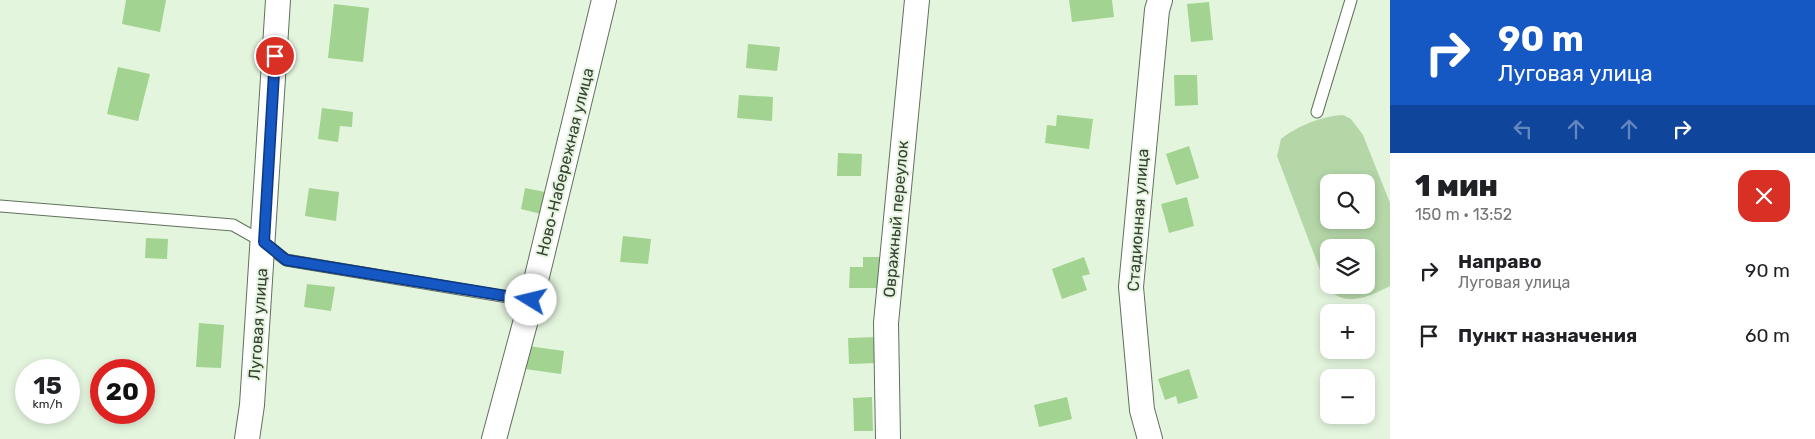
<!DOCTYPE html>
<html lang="ru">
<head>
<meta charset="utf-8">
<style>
  :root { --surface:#fff; --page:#f2f2f2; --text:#202124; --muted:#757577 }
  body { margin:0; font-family:Rubik,sans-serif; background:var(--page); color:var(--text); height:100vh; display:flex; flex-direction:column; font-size:19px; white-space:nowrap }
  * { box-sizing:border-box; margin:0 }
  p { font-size:16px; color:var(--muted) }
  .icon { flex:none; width:28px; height:28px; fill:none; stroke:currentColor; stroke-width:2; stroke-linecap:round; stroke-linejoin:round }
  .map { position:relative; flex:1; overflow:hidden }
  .drawer { display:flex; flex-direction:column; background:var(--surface); width:425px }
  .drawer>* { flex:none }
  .hud { background:#1557c3; color:#fff; overflow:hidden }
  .tools { position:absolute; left:1320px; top:174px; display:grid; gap:10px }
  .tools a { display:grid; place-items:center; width:55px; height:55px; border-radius:10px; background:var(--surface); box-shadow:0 2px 8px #0003; font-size:25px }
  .speed { position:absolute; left:15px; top:359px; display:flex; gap:10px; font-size:25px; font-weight:700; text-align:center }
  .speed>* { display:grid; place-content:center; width:65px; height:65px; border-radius:50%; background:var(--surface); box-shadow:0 2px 8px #0003; line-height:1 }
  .speed small { font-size:12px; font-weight:400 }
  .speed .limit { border:8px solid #d22; background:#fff; color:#111 }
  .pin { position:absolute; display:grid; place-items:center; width:42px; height:42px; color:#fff; margin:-21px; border:2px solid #fff; border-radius:50%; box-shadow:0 1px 5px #0007 }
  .me { position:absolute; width:55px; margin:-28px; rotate:279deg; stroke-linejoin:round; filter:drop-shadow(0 0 4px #0008) }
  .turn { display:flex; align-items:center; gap:18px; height:105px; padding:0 25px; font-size:22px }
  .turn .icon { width:65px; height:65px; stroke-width:2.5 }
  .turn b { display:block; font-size:35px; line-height:42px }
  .lanes { display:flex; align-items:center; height:48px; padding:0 25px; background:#0003; justify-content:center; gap:25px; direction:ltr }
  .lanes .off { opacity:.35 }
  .round { display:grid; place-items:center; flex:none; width:52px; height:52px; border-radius:15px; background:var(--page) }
  .summary { display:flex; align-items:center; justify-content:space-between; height:85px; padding:0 25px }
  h1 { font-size:30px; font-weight:800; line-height:38px }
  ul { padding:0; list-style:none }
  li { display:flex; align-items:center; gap:15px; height:65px; padding:0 25px }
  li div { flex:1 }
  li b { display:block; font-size:19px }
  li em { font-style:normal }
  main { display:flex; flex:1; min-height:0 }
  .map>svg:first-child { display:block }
</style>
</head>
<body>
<main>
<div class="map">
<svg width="1390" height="439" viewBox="0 0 1390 439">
  <rect width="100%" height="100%" fill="#e4f5de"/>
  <!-- green -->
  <path fill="#b5d7a8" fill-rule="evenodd" d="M1343,115L1351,119L1363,135L1390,203V286C1368,297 1344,309 1326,286L1277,156L1281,139C1297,126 1322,116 1343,115ZM1329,182H1366V220H1329ZM1329,248H1366V285H1329Z"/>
  <!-- building -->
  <path fill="#a2d391" d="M126,0H166L160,32L122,24Z
    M1069,0H1112L1114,17L1072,22Z
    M1209,2L1213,40L1191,42L1187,4Z
    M334,4L369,8L363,62L328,58Z
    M748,44L780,47L777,71L746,68Z
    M118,67L150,74L138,121L107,114Z
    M1174,75H1197L1198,105L1175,106Z
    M739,95L773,97L772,121L737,118Z
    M322,108L353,112L352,127L340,126L338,142L318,139Z
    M1057,115L1093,119L1089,149L1045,143L1047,125L1056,126Z
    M1189,146L1199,178L1176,185L1166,154Z
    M838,153L862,154L861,176H837Z
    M309,188L339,192L336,221L305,216Z
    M525,188L545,192L541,214L521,209Z
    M1187,197L1194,226L1169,233L1161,204Z
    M623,236L651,239L648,264L620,262Z
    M146,238L168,239L167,259L145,258Z
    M863,257H880V288H849L850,267H863Z
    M1084,257L1090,274L1082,276L1087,290L1062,299L1052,269Z
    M307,284L335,287L331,311L304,307Z
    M199,323L224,325L221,368L196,367Z
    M877,337V363L849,364L848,338Z
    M528,346L564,351L561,374L525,369Z
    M1189,369L1198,398L1178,404L1176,396L1165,400L1158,379Z
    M872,397L873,431H854L853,398Z
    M1067,397L1072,419L1039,427L1034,405Z"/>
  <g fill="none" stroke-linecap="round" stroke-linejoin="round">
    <defs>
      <path id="lane" d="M1317,112L1351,0
        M0,206L233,225L263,242L286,260L531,301"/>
      <path id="street" d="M247,439L252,405L278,0
        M494,439L531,301L604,0
        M888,439L886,323L917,0
        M1150,439L1142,410L1131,287L1157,10L1160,0"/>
    </defs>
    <!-- lane casing -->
    <use href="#lane" stroke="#61705c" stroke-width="13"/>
    <!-- street casing -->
    <use href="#street" stroke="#61705c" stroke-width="26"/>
    <!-- lane -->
    <use href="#lane" stroke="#fff" stroke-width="11"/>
    <!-- street -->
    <use href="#street" stroke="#fff" stroke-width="24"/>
  </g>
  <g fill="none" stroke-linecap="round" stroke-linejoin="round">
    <defs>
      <path id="route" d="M275,56L264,242L286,260L531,300"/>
    </defs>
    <!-- route casing -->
    <use href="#route" stroke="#0e397f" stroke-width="12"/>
    <!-- route -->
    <use href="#route" stroke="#1557c3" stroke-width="9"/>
  </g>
  <g text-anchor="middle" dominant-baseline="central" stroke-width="4" stroke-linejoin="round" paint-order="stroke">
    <!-- street labels -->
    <g font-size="16" fill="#383e35" stroke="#e4f5de">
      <text transform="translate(565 162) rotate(-76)">Ново-Набережная улица</text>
      <text transform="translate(896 219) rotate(-85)">Овражный переулок</text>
      <text transform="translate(1138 220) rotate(-86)">Стадионная улица</text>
      <text transform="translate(258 324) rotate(-86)">Луговая улица</text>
    </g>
  </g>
</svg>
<div class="tools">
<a><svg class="icon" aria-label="search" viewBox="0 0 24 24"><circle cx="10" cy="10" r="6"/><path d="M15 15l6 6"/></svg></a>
<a><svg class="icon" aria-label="layers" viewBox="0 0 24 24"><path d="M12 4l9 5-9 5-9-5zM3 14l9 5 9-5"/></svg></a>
<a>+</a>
<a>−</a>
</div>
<div class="speed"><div>15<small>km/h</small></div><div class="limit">20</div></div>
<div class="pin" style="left:275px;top:56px;background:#d93025"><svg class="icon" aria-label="arrive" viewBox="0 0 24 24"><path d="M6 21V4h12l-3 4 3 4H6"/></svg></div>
<svg class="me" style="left:531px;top:300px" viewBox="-20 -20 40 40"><circle r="19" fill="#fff"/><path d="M0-13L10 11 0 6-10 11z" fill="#1557c3"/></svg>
</div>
<section class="drawer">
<div class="hud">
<div class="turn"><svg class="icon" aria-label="right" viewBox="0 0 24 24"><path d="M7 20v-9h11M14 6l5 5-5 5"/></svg><div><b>90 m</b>Луговая улица</div></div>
<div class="lanes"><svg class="icon off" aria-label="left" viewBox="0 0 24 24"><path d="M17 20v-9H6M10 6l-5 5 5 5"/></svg><svg class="icon off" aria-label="ahead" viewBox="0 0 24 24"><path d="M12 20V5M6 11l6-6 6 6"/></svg><svg class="icon off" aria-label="ahead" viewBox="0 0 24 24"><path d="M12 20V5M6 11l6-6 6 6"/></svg><svg class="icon" aria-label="right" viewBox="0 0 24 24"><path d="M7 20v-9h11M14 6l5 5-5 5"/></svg></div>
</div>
<div class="summary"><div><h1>1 мин</h1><p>150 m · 13:52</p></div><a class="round" style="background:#d93025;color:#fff"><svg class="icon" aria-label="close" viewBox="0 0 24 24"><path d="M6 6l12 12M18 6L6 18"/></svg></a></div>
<ul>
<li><svg class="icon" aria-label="right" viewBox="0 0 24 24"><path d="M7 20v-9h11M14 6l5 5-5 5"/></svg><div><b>Направо</b><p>Луговая улица</p></div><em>90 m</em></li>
<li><svg class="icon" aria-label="arrive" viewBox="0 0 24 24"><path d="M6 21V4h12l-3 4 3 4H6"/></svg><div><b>Пункт назначения</b></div><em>60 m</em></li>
</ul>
</section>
</main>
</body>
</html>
